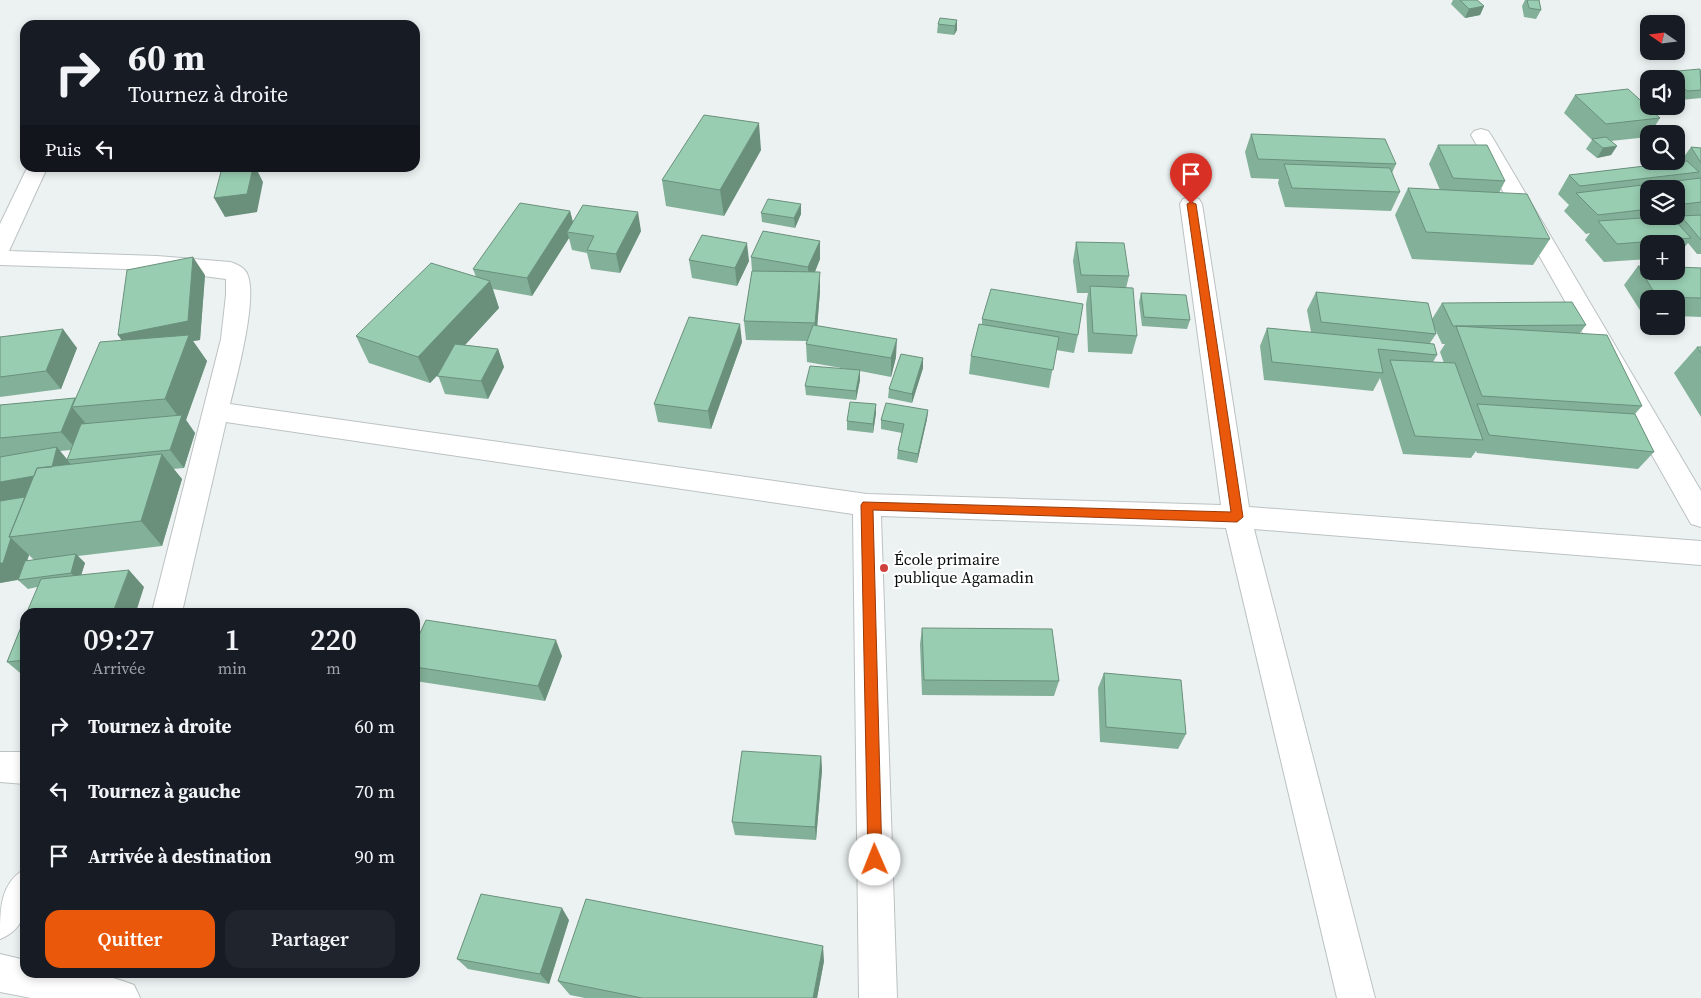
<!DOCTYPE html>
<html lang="fr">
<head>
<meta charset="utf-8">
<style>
  :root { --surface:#171b24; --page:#20242c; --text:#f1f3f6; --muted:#9ea1a6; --accent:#ea580c }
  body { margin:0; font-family:"Source Serif 4",serif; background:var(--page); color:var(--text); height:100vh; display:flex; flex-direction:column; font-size:19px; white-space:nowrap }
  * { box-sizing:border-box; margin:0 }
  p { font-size:16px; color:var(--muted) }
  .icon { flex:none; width:28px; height:28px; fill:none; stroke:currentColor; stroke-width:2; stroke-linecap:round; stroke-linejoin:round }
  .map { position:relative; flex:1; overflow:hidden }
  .drawer { position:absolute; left:20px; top:608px; width:400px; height:370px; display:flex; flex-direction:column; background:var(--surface); border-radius:15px; box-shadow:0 2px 8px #0003 }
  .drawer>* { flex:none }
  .banner { position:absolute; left:20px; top:20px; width:400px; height:152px; border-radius:15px; box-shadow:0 2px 8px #0003; background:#171b24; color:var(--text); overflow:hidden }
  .needle { width:32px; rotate:284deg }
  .fabs { position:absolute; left:1640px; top:15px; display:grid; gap:10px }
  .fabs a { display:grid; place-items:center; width:45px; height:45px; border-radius:10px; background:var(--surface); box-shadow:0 2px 8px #0003; font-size:25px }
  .pin { position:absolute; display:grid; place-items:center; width:42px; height:42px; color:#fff; margin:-51px -21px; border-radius:50% 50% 50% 0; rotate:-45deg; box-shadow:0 0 5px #0007 }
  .pin .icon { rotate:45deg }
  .me { position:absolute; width:55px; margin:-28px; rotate:359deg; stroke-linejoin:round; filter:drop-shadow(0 0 4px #0008) }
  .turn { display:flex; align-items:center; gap:18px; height:105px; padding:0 25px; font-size:22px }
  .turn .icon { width:65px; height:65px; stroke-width:2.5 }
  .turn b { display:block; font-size:35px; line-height:42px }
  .then { display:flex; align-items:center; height:48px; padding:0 25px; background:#0003; gap:10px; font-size:19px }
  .eta { display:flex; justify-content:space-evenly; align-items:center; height:85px; text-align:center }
  .eta b { font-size:30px; font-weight:600; line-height:35px }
  .primary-button { display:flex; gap:10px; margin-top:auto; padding:10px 25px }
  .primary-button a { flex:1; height:58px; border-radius:15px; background:var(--accent); color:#fff; font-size:20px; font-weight:600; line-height:58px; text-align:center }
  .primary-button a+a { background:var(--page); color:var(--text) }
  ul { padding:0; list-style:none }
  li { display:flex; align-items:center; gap:15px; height:65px; padding:0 25px }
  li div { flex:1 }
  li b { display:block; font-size:19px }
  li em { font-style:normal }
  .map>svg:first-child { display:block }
</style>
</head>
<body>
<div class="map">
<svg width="1701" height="998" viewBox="0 0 1701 998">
  <rect width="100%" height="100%" fill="#ecf2f2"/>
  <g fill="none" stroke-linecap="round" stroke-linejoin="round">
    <defs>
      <path id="minor" d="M1481,129L1488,131L1491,135L1701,491V527L1691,524L1471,135L1474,131Z
        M27,168H47L9,251L157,256L230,262C237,264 246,268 248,276C257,301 237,376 230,404L867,494L1221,505L1180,204L1183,199L1191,197L1199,199L1202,204L1249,507L1701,541V565L1254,529L1375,998H1337L1226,528L881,516L897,998H859L853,514L226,422L182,612H152L221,339L226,295V279L157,270L0,265V224Z
        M0,752H25V784L0,782Z
        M25,869C25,899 32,926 0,939C0,909 0,883 25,869Z
        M0,954L25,960V972C62,972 99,970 134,985L140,998H31L0,992Z"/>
    </defs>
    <!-- minor casing -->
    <use href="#minor" stroke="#bcc2c2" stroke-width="2"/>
    <!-- minor -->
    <use href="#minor" fill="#fff" fill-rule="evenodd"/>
  </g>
  <!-- wall -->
  <path fill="#83b098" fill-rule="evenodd" d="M1453,0H1477L1484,6L1480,15L1465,18L1451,4Z
    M1525,0H1539L1541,10L1536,19L1524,17L1522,6Z
    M957,20V30L954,35L937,33L938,24Z
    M1701,70V98L1681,100L1676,96V79H1663L1667,72Z
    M1575,95L1660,118L1650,134H1649L1648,137L1611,141L1617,146L1611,155L1597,158L1586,149L1592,140L1564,113Z
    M1251,134L1396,164L1392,173L1400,192L1391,211L1285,207L1278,183L1279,179L1251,178L1245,152Z
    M1438,145L1505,181L1499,193L1550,239L1533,265L1412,259L1395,215L1408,188L1440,190L1429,164Z
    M1691,147L1701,148V254H1697L1688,243L1676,257V244H1649V259L1604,262L1585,240L1590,233L1586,234L1564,211L1569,205L1558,194L1569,175L1680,162ZM1649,189H1676V216H1649Z
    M761,150L724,216L666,206L662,180Z
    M570,211L573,222L641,231L620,273L591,269L587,253L572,250L569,238L532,296L493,289L499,308L465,345L498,349L504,367L488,399L445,394L438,375L430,383L369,363L356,336L476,277L473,269Z
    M761,213L801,214L795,228L762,222Z
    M820,241V259L815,272L820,291L817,326L896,357L891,377L860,371V380L856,400L806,395L805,386L847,369L807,362L806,344L807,341L746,340L744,321L752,271L751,257Z
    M1076,242L1129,276L1126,288L1137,336L1132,354L1088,352L1086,304L1088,293H1077L1073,261Z
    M689,260L749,261L737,286L692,278Z
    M1638,266L1701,268V317L1676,316V299H1649V316L1643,315L1624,285Z
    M205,275L200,340L193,341L207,361L186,420L195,433L184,468L173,469L182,479L162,546L78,556L85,563L81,575L144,587H37L28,589L18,580L0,583V405L75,398L122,341L118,335ZM71,450L67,459L60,451ZM29,555L34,560L27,561Z
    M1316,292L1432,319L1442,303L1586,325L1580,333L1642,406L1635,414L1654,452L1638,469L1477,453L1476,451L1471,458L1403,454L1380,378L1373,391L1264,380L1260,346L1267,328L1311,332L1307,310ZM1435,329L1442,344H1445L1440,352L1444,363L1433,362L1437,355L1430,343L1436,334Z
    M1141,293L1190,320L1187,329L1142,326L1139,302Z
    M982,319L1078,335L1074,353L1056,350L1049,388L969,374L971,356L982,324Z
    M0,337L77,348L61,389L0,397Z
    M742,342L711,429L658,422L654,404Z
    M1697,347H1701V417L1674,373Z
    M923,358V368L912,403L888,398L889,389Z
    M876,404V413L873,433L847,430V421Z
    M928,410L927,419L917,463L897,459L898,450L902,433L881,429V420Z
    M25,617V677L7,662Z
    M922,628L1059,681L1054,696L922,695L920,644Z
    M415,644L562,656L545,701L415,681Z
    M1104,673L1186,734L1178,749L1100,742L1098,688Z
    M821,756L822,770L816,840L735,835L732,822Z
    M569,920L549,984L468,969L457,959Z
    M824,961L817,998H585L570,995L558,981Z"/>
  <!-- shaded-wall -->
  <path fill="#6a907c" d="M1484,6L1480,15L1465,18L1469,9Z
    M957,20V30L954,35L955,26Z
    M759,123L761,150L724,216L720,190Z
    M1617,146L1611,155L1597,158L1603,148Z
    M253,168H256L263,182L257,212L225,217L214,198Z
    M801,204V214L795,228L794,218Z
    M570,211L575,230L567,232L569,238L532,296L527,278Z
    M638,212L641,231L620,273L616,254Z
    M820,241V259L809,286L808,267Z
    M747,243L749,261L737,286L735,268Z
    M193,257L205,275L200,340L193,341L207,361L186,420L195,433L184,468L170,450L180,419L118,335Z
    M820,272V291L816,342L815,323Z
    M490,281L499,308L430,383L418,357Z
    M740,324L742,342L711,429L708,411Z
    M63,329L77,348L61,389L46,371Z
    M897,339L896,357L891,377V358Z
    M498,349L504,367L488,399L481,381Z
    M923,358V368L912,403V394Z
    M860,370V380L856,400V391Z
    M876,404V413L873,433V424Z
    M72,407L87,425L77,450L61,432Z
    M928,410L927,419L917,463L918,454Z
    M57,447L72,466L66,490L0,502V482Z
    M162,454L182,479L162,546L141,521Z
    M11,538L29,555L21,579L0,583V563Z
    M76,554L85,563L79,582L71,573Z
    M129,570L144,587L136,612H113Z
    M556,640L562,656L545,701L538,686Z
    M821,756L822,770L816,840L815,827Z
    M562,908L569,920L549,984L540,974Z
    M823,946L824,961L817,998H813Z"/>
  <!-- building -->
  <path fill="#98cdb1" stroke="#6a907c" d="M1460,0H1477L1484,6L1469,9Z
    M1527,0H1539L1541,10L1529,8Z
    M940,18L957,20L955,26L938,24Z
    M1700,69L1701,90L1687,91L1676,81V79H1674L1667,72Z
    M1628,89L1660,118L1606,124L1575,95Z
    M704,115L759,123L720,190L662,180Z
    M1251,134L1385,139L1396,164L1258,159Z
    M1606,137L1617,146L1603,148L1592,139Z
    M1438,145H1487L1505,181L1453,178Z
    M1691,147L1701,148V163Z
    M1687,161L1699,172L1580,186L1569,175Z
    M1284,164L1390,168L1400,192L1292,188Z
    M222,168H253L247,194L214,198Z
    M1701,178V202L1676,205V189H1649V209L1598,215L1576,193Z
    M1408,188L1527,194L1550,239L1426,232Z
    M768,199L801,204L794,218L761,213Z
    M520,203L570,211L527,278L473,269Z
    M583,205L638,212L616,254L587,250L594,236L567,232Z
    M1701,215V240L1681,216Z
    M1671,216L1691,238L1617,244L1598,221Z
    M763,231L820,241L808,267L751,257Z
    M702,235L747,243L735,268L689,260Z
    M1076,242L1124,243L1129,276L1081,275Z
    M193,257L188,321L118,335L127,270Z
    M431,263L490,281L418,357L356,336Z
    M1638,266L1649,267V271H1676V267L1701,268V298L1657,297Z
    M752,271L820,272L815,323L744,321Z
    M1090,286L1133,288L1137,336L1093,333Z
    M991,289L1083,304L1078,335L982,319Z
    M1316,292L1428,303L1436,334L1321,322Z
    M1141,293L1186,295L1190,320L1144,317Z
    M1572,302L1586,325L1453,326L1442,303Z
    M689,317L740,324L708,411L654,404Z
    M979,324L1059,337L1053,370L971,356Z
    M813,325L897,339L891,358L806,344Z
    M1456,326L1607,335L1642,406L1482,396Z
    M1267,328L1434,344L1437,355L1378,349L1383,373L1272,362Z
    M63,329L46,371L0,377V337Z
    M189,335L165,399L72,407L100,342Z
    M455,344L498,349L481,381L437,376Z
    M1697,347H1701V353Z
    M901,354L923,358L912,394L889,389Z
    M1390,360L1455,363L1483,440L1415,436Z
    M810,366L860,370L856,391L805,386Z
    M75,398L61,432L0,438V405Z
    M850,402L876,404L873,424L847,421Z
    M886,403L928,410L918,454L898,450L904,424L881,420Z
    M1477,404L1635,414L1654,452L1489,435Z
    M182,415L170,450L67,460L81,424Z
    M57,447L52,467L37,468L34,476L0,482V457Z
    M162,454L141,521L9,537L37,468Z
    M25,497L9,537L11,538L3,563H0V501Z
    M76,554L71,573L18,580L25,561Z
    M129,570L113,612H27L41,579Z
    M25,617V660L7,662Z
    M426,620L556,640L538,686L415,667V644Z
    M922,628L1052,629L1059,681L924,680Z
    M1104,673L1181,680L1186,734L1106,727Z
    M742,751L821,756L815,827L732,822Z
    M481,894L562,908L540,974L457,959Z
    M586,899L823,946L813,998H642L558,981Z"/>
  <!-- route -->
  <path fill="#ea580c" stroke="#983908" d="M1191,202L1196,204L1243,517L1237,522L873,510L882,860L880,865L875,867L870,865L868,860L861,505L863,502L1231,512L1187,204Z"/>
  <!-- markers -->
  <circle fill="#cf403c" stroke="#fff" stroke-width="2" cx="884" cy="568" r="5"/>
  <g text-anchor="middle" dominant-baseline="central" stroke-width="4.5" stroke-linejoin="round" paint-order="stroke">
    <!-- poi labels -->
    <g font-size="16" fill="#0b0d0d" stroke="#fff" text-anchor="start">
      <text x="894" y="559">École primaire<tspan x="894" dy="18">publique Agamadin</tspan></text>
    </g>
  </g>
</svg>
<div class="fabs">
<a><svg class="needle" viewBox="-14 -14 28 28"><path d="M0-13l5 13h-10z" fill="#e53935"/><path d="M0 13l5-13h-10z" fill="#9ea1a6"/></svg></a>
<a><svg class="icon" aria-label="sound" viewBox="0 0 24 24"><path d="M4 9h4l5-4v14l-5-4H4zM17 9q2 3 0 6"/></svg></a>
<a><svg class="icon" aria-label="search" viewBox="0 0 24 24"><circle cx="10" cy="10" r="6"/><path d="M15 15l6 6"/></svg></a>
<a><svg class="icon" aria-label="layers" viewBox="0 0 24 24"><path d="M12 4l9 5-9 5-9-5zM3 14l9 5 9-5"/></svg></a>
<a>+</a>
<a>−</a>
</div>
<div class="pin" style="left:1191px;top:204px;background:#d93025"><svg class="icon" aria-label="arrive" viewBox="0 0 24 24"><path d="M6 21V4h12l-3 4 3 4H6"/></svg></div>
<svg class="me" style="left:875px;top:860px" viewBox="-20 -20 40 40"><circle r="19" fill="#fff"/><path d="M0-13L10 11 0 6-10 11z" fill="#ea580c"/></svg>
<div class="banner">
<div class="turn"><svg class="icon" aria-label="right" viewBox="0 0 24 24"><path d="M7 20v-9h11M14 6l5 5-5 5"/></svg><div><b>60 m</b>Tournez à droite</div></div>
<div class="then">Puis<svg class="icon" aria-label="left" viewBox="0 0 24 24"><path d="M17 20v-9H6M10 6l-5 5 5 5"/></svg></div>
</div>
<section class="drawer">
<div class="eta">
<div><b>09:27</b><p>Arrivée</p></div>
<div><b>1</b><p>min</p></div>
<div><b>220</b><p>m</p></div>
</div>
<ul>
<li><svg class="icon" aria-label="right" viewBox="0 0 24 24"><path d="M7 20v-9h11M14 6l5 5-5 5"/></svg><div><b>Tournez à droite</b></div><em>60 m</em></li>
<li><svg class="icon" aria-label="left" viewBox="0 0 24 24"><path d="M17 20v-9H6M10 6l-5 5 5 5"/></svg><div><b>Tournez à gauche</b></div><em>70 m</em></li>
<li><svg class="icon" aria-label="arrive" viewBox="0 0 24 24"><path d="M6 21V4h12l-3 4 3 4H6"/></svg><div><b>Arrivée à destination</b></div><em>90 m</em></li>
</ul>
<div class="primary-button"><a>Quitter</a><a>Partager</a></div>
</section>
</div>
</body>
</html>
